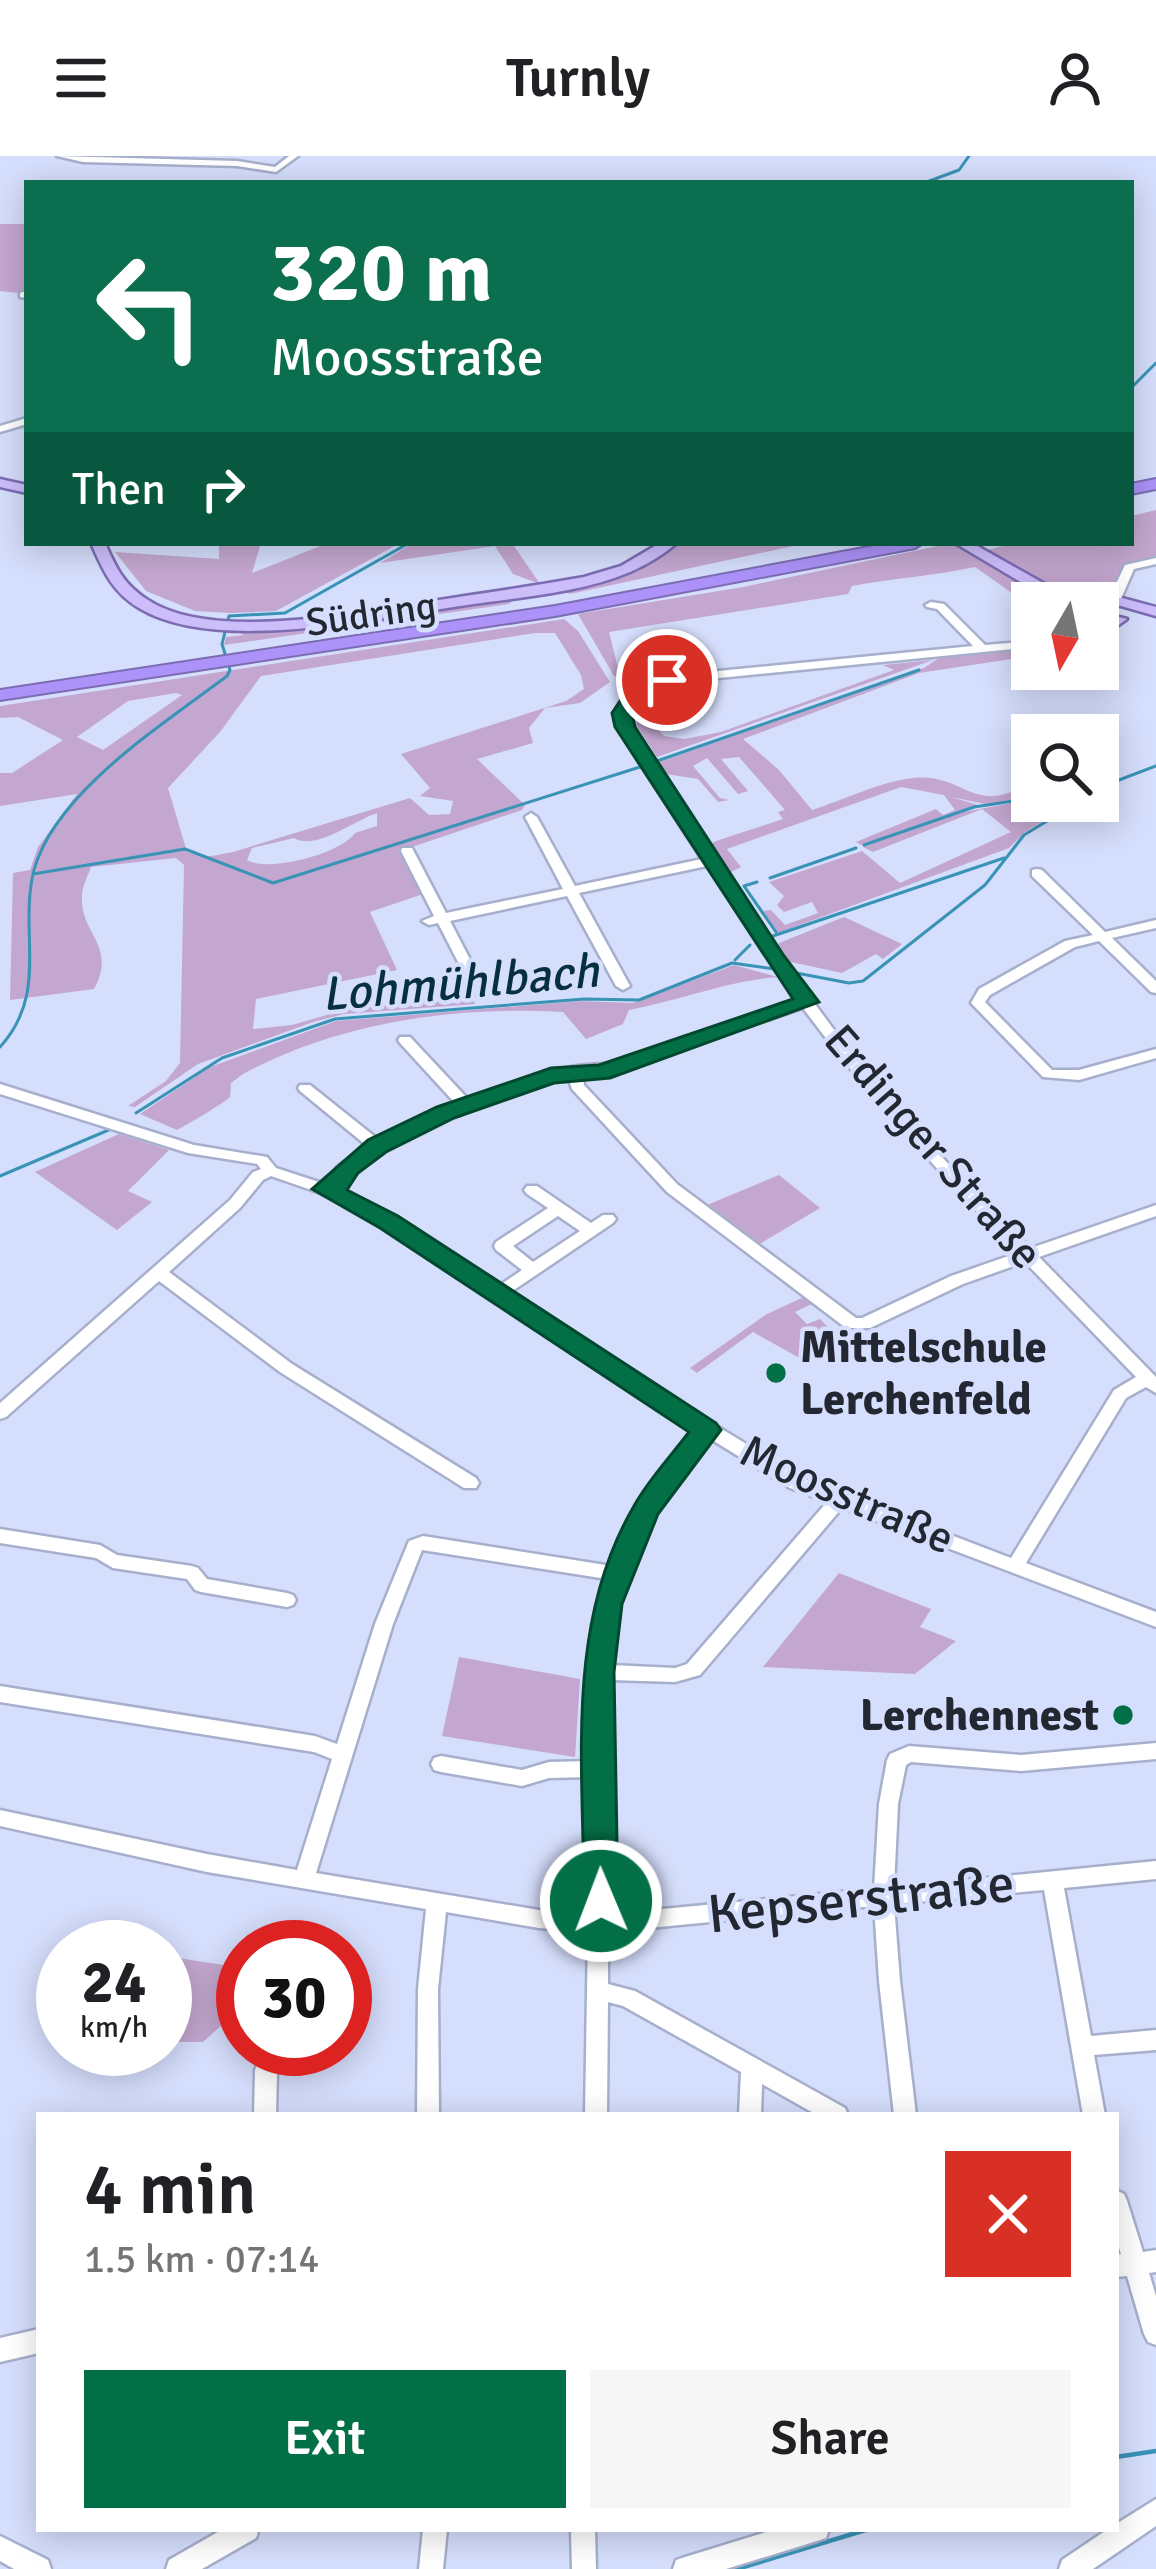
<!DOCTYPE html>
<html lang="en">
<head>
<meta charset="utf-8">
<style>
  :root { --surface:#fff; --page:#f6f6f6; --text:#202124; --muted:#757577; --accent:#036f47 }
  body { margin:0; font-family:Signika,sans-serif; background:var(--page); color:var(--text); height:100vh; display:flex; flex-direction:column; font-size:45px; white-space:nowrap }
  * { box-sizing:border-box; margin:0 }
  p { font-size:39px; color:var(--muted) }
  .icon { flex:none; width:66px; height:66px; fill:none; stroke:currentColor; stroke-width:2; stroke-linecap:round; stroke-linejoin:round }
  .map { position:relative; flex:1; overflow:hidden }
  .side { position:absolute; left:36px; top:1956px; width:1083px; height:420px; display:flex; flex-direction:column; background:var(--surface); border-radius:0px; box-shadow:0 6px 30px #0003 }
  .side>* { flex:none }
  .guide { position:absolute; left:24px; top:24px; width:1110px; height:366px; border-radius:0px; box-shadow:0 6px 30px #0003; background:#0b6e4f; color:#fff; overflow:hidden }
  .needle { width:78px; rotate:189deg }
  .tools { position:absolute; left:1011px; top:426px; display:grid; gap:24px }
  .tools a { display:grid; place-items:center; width:108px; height:108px; border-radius:0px; background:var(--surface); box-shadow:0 6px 30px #0003; font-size:60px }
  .speed { position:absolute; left:36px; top:1764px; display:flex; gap:24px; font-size:60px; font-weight:700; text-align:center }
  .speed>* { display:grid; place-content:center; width:156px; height:156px; border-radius:50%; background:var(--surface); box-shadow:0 6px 30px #0003; line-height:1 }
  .speed small { font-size:30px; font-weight:400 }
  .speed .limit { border:18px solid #d22; background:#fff; color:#111 }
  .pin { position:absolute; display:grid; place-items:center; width:102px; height:102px; color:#fff; margin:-51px; border:6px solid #fff; border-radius:50%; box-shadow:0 3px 12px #0007 }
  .me { position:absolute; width:132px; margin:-66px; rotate:359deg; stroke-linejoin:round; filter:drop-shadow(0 0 9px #0008) }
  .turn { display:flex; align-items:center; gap:42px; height:252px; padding:0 48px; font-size:54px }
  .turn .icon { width:156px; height:156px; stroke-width:2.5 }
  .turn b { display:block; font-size:84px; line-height:102px }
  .then { display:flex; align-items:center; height:114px; padding:0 48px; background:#0003; gap:24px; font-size:45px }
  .round { display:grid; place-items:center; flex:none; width:126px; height:126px; border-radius:0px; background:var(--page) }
  .summary { display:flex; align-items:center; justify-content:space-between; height:204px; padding:0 48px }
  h1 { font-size:72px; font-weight:600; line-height:90px }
  .button { display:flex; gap:24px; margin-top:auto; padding:24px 48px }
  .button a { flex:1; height:138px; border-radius:0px; background:var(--accent); color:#fff; font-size:48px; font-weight:600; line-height:138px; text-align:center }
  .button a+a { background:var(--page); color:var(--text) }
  header { display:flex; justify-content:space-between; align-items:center; height:156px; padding:0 48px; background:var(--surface); font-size:54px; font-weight:600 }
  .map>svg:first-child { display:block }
</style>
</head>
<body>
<header><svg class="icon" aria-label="menu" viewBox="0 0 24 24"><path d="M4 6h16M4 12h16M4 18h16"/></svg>Turnly<svg class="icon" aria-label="person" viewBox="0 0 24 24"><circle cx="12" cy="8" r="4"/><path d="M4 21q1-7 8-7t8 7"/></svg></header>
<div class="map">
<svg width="1156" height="2413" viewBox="0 0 1156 2413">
  <rect width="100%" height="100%" fill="#d5defc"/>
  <!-- green -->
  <path fill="#c4a7d0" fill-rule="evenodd" d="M0,68H27V138L0,135Z
    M1156,354V402L1122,409L1118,433L1109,443L1094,444L1110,439C1063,441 1027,418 987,394L1015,387H1131V360Z
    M219,387H261L252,417L328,387H400L276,455L231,457L195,455L146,435L115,396L219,403Z
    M413,387H512L540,428L513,418L495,390L380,407Z
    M682,387H807L570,438L560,432L640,411Z
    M952,387L1072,447L1029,449L975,411C933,420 894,422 852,430L848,438L609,476L620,520H614L578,458L743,431Z
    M507,441H518L509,448L224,489L226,481L244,479L235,475L307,473Z
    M564,463L578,475L610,526L580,547L545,552L529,572L533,587L477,603L525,649L522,654L400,695L423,738L370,756L397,814L256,843L253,873L292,869L344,854L471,840L475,848L344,858L313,866L198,908L135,951L128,950L166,925L180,907L184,709L176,702L91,711C88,719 82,731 82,739C79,778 118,789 94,833L10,844L13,717L30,714L38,691L77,638L0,650V617H12L63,584L18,561L0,562V550ZM535,477H555L581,519L584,533L566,545L401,598L430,632L420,640L453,645L450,658L429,659L410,642L233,696L206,701L187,696L168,632L220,576L261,520ZM176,537L182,539L103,594L77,581L128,545ZM377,657V670L355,677C342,697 269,717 247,704L252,692L294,682C316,695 353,665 377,657Z
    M1032,491L1000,496L1032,494V500L919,517L743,583L779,614L812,654C844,644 881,625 914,622C966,617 973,663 1032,625V641L985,648L951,641L978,649L861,689L856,686L936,653L943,659L955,654L944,639L901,631L727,693L741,711L731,716L712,693L713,686L783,663L778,656L785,654L739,601L721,603L748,635L738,638L707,602L693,610L720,642L729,644L718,646L698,623L660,617L654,608L924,512L942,500Z
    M933,504L657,601L636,569L640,551L658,565L656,571L664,580L684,583L721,576L894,514L883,509Z
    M1032,643L1056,645L1061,654L1025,676L1009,692L778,777L763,755L771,754L785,769L818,757L812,746L784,756L777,749L784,740L769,726L862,695L900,727L1011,676L982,653L873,696L863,691L958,657Z
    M844,761L902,788L883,803L876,798L842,817L786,805L778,792L779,787Z
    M734,809L778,821C723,826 682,844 629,854L623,868L586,883L563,856C454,850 340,866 243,918L231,927L230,941C224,947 187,969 177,974L140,958L210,911L336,865L580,845L633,847Z
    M119,978L169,994L128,1035L152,1046L117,1074L35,1016Z
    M779,1019L820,1052L758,1089L707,1049Z
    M806,1140L814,1147L795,1156L807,1168L820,1163L842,1185L810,1208L753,1176L697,1217L690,1212L767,1158Z
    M839,1417L931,1453L920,1471L956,1485L915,1518L763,1511Z
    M459,1501L580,1523L575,1601L442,1580Z
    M165,1800L243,1812V1850L203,1886H165Z"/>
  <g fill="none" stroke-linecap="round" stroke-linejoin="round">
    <!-- stream-far1 -->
    <path stroke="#3993b5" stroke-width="3" d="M924,27L959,14L969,0
      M1131,232L1156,207
      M654,606L919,514
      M1098,632L1156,610
      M864,689L974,651L1032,642
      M33,718L185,693L273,727L640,611
      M770,722L856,692
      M757,726L744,730L776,776
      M770,781L1004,702
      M735,804L750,789
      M791,816L849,827L863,825L985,729L1024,679L1080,645
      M0,891C50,836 18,777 34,714C55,636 165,567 227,520L230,514L222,488L229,460L285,457L409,387
      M136,957L222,902L335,863L584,843L639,844L732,807L775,813
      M0,1020L111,973"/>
    <!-- stream -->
    <path stroke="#3993b5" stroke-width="4.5" d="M1116,2301L1156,2295
      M737,2413L869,2373"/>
    <defs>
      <path id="minor" d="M57,0L237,5L275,11L289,0H298L276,16L237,10L83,6Z
        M23,136H27V142L20,141V137Z
        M27,262V268L0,276V270Z
        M1156,402V408L1134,413L1120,445L1110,447L1108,445L1125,409Z
        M931,446L944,448L985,489L1032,485V491L669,527L634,541L628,562L651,606L780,801L855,902L950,1010L1031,1092L1156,1049V1060L1039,1101L1156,1221V1237L1146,1231L1126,1242L1026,1407L1156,1456V1471L842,1352L700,1519L675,1526L611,1524L609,1758L874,1733L879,1648L887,1604L890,1598L909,1590L1021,1599L1156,1587V1603L1021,1615L911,1606L906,1609L898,1648L894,1731L1156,1705V1723L1064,1732L1091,1880L1156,1874V1894L1094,1899L1105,1959H1083L1044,1734L894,1748L900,1825L916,1959H894L879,1825L874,1750L608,1776V1828L635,1835L845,1952L848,1959H817L762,1928L761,1959H739L741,1916L623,1850L608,1846L607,1959H585L588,1776L539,1772L446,1756L438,1833L439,1959H417L418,1833L426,1753L207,1716L0,1670V1654L207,1698L297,1714L332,1603L314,1596L0,1546V1530L315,1580L337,1588L375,1468L409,1385L423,1380L612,1410L648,1339L696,1274L570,1196L384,1069L320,1037L271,1020L263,1024L240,1052L169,1116L292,1208L476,1322L479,1327L476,1332H464L280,1216L159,1125L6,1261L0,1263V1247L230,1044L253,1016L261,1013L257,1008L188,997L0,938V928L194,989L267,1001L276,1012L325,1028L338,1010L367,990L300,935L298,932L300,929H310L379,984L455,947L400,887L398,884L400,881H410L468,943C512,926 560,907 608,908L798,845L707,710L579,737L630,830L623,834L616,830L567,740L450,765L487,836L480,840L475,839L438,767L429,769L422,765L434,760L401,695L402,692H412L446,757L563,733L525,661L531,657L537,661L575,730L702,703L639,606L616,562L625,536L667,520L973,490L937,453L927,451L925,449ZM803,852C868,940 942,1019 1017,1097L951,1120L862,1162H856L677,1028L584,929L582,918L601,920ZM568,921L572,933L667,1036L846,1172H870L963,1128L1025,1106L1136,1221L1114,1234L1011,1402L802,1322L582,1188L508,1138L613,1067L616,1063L613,1059H603L591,1067L537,1030H527L524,1034L527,1038L548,1052L496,1086L494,1090L496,1094L522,1114L497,1131L394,1061L337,1033C379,979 502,936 568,921ZM558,1060L580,1075L533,1106L513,1090ZM709,1282L790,1332L827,1346L687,1508L675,1512L611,1509C612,1422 655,1347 709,1282ZM422,1394L607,1423L593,1476L592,1511L590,1516L592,1521L591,1605L549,1606L522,1614L441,1600L434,1602L431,1608L434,1614L441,1616L522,1630L549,1622L591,1621L588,1758L539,1754L316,1717L393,1468Z
        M1037,713L1042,714L1105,776L1156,764V772L1112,782L1156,825V837L1151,836L1099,785L1075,791L990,839L985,846L1052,914H1079L1156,893V902L1079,924L1043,921L971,847L979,833L1065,785L1093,779L1032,720V714Z
        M0,1373L100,1389L117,1399L192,1410L198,1412L207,1423L287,1437L293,1439L296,1444L293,1449L287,1451L201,1436L195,1434L187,1423L113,1412L96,1402L0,1387Z
        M266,1904L274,1907L277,1914L276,1959H254L255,1914L258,1907Z
        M1116,2034L1124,2038L1127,2045L1143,2096L1156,2094V2116L1149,2117L1156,2140V2189L1148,2186L1144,2178L1127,2120L1116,2121V2099L1121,2098L1116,2082Z
        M39,2173V2197L0,2206V2182Z
        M1156,2343V2370L1093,2413H1059L1062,2404L1108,2373H1116V2368Z
        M223,2373H259L256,2382L202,2413H166L169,2404Z
        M423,2373H447L443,2413H419Z
        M571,2373H595L596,2413H572Z
        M776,2373H829L826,2382L817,2385L726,2413H673L676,2404L685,2401Z
        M0,2380L48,2404L51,2413H14L0,2405Z"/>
      <path id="major" d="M0,323L27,329V337L0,331Z
        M91,387H105C116,412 124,429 148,444C210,485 349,458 420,447C475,438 529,431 584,421L621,410L660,387H677C664,398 646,409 630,416C580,437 520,441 467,449C381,461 217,499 139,452C112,436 103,414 91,387Z
        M955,387H972L1059,436L1091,442H1122L1156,451V460L1121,450L1063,447L1046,441Z
        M1115,460L1127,463L1106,478L1098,479V471Z"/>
      <path id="highway" d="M1156,323V333L1131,338V328Z
        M890,387H923L915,392L555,460L0,544V534L555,450Z"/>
    </defs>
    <!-- minor casing -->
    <use href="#minor" stroke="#a6afcc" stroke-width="5"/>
    <!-- major casing -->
    <use href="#major" stroke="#7c6db3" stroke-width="5"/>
    <!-- highway casing -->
    <use href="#highway" stroke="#7c6db3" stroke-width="4"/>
    <!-- minor -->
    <use href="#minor" fill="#fff" fill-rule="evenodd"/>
    <!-- major -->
    <use href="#major" fill="#cdbefb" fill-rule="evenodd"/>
    <!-- highway -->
    <use href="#highway" fill="#ac92f9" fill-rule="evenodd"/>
  </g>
  <!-- route -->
  <path fill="#036f47" stroke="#02482e" stroke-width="3" d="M660,520L677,524L642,541L632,557L635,571L784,800L819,846L610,922L554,927L454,962L386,996L358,1017L347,1034L398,1060L716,1267L721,1274L658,1358L622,1448L614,1516L618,1745L613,1755L601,1760L589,1755L584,1745C584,1612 564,1469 634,1350C648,1324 671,1300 689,1276L380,1072L312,1033L368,984L437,951L551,912L599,909L793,843L615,571L612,557L628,533Z"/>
  <!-- markers -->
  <g fill="#036f47" stroke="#d5defc" stroke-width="4.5">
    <circle cx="776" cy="1217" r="12"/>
    <circle cx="1123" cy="1559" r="12"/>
  </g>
  <g text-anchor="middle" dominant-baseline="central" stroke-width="9" stroke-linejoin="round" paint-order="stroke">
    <!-- far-street labels -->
    <g font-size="39" fill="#232732" stroke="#d5defc">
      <text transform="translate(371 458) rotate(-8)">Südring</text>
    </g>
    <!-- street labels -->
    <g font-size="45" fill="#232732" stroke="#d5defc">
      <text transform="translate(933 991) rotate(49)">Erdinger Straße</text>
      <text transform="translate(847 1339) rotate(24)">Moosstraße</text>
    </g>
    <!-- poi labels -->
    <g font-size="45" font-weight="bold" fill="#232732" stroke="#d5defc" text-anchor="start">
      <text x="800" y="1191">Mittelschule<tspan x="800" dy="52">Lerchenfeld</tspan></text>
      <text x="1099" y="1559" text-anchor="end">Lerchennest</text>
    </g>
    <!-- water labels -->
    <g font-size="48" font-style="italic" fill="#06303f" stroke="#d5defc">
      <text transform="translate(460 827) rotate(-5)">Lohmühlbach</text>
    </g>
    <!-- near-street labels -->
    <g font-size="54" fill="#232732" stroke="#d5defc">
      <text transform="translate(861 1743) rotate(-6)">Kepserstraße</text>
    </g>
  </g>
</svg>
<div class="tools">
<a><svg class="needle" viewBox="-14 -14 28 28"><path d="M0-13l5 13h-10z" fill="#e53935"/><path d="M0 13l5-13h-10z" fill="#757577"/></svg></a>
<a><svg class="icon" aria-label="search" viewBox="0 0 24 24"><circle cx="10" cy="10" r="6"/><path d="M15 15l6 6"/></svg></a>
</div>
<div class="speed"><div>24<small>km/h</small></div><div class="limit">30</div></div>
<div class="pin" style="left:667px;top:524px;background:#d93025"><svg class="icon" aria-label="arrive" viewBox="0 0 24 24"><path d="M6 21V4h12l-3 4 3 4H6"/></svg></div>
<svg class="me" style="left:601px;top:1745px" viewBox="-20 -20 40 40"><circle r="17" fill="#036f47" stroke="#fff" stroke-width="3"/><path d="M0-11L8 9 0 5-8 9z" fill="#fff"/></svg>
<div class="guide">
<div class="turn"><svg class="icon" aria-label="left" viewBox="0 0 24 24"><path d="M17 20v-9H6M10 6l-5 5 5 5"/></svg><div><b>320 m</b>Moosstraße</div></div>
<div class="then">Then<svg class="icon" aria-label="right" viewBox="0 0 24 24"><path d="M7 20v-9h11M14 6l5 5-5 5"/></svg></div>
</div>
<section class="side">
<div class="summary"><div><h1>4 min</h1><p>1.5 km · 07:14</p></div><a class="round" style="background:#d93025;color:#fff"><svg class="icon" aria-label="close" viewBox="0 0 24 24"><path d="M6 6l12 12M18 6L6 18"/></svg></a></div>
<div class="button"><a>Exit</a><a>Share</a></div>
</section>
</div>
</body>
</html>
